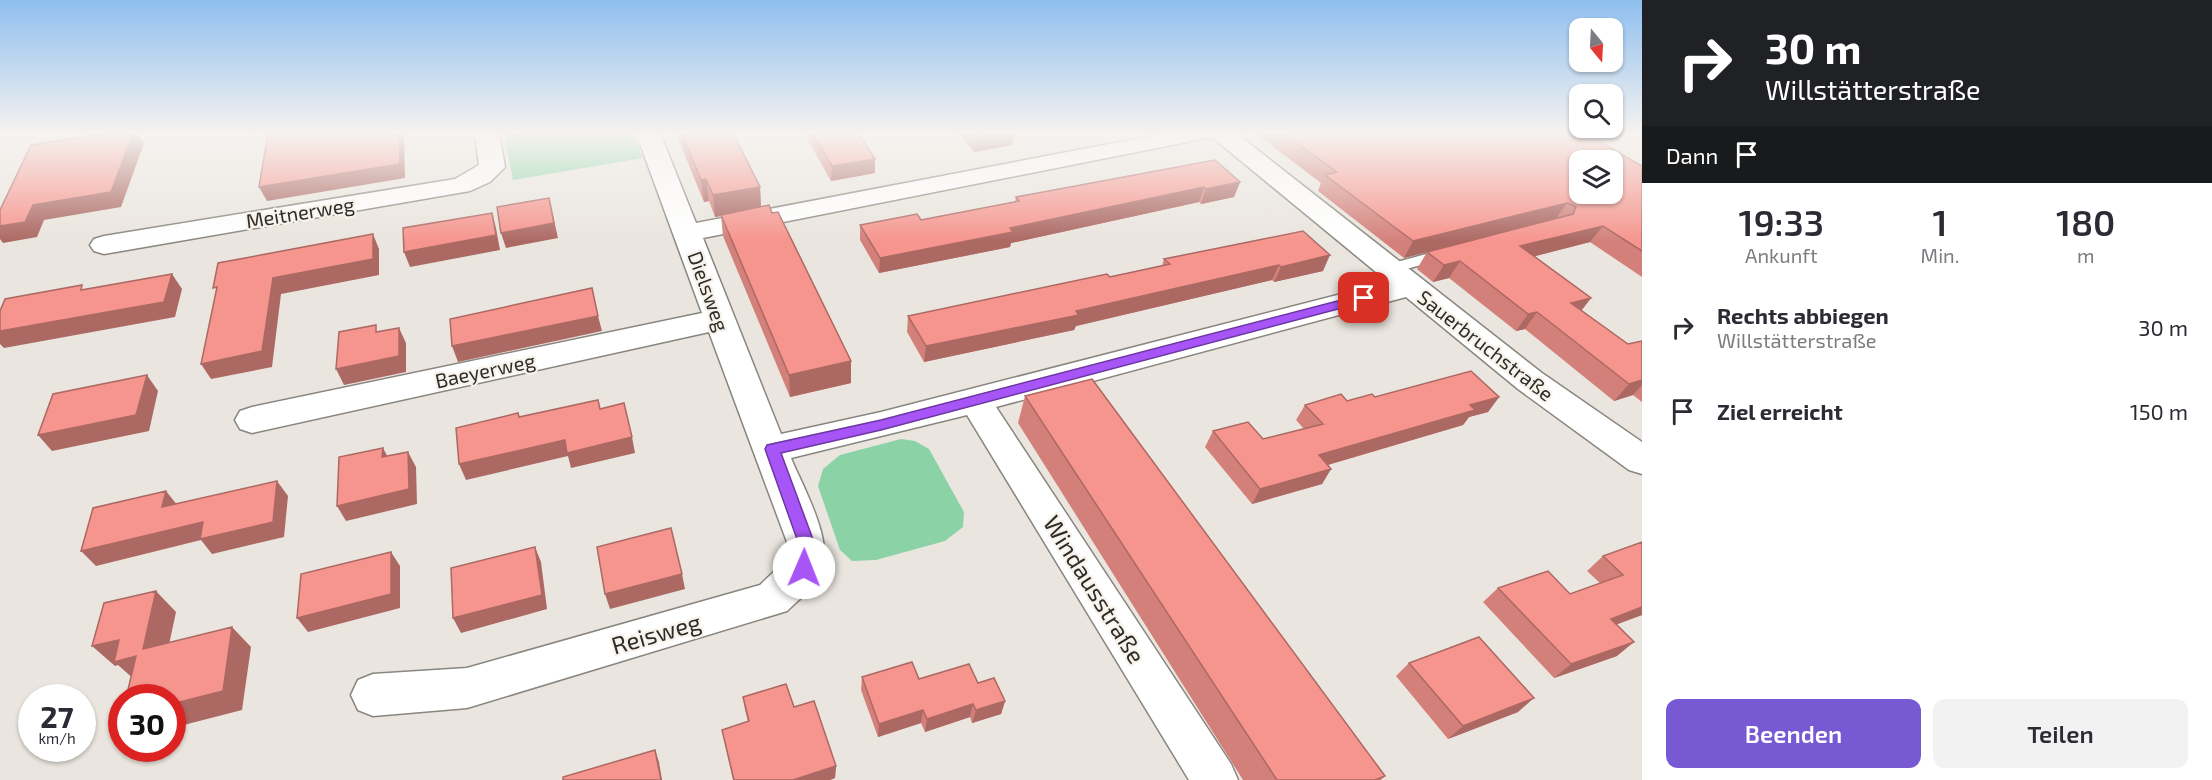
<!DOCTYPE html>
<html lang="de">
<head>
<meta charset="utf-8">
<style>
  :root { --surface:#fff; --page:#f2f2f3; --text:#2b2b33; --muted:#7c7c81; --accent:#7659d3 }
  body { margin:0; font-family:"Exo 2",sans-serif; background:var(--page); color:var(--text); height:100vh; display:flex; flex-direction:column; font-size:22px; white-space:nowrap }
  * { box-sizing:border-box; margin:0 }
  p { font-size:20px; color:var(--muted) }
  .icon { flex:none; width:33px; height:33px; fill:none; stroke:currentColor; stroke-width:2; stroke-linecap:round; stroke-linejoin:round }
  .map { position:relative; flex:1; overflow:hidden }
  .details { display:flex; flex-direction:column; background:var(--surface); width:570px }
  .details>* { flex:none }
  .guide { background:#202124; color:#fff; overflow:hidden }
  .needle { width:39px; rotate:162deg }
  .buttons { position:absolute; left:1569px; top:18px; display:grid; gap:12px }
  .buttons a { display:grid; place-items:center; width:54px; height:54px; border-radius:12px; background:var(--surface); box-shadow:0 2px 4px #0004; font-size:30px }
  .speed { position:absolute; left:18px; top:684px; display:flex; gap:12px; font-size:30px; font-weight:700; text-align:center }
  .speed>* { display:grid; place-content:center; width:78px; height:78px; border-radius:50%; background:var(--surface); box-shadow:0 2px 4px #0004; line-height:1 }
  .speed small { font-size:15px; font-weight:400 }
  .speed .limit { border:9px solid #d22; background:#fff; color:#111 }
  .pin { position:absolute; display:grid; place-items:center; width:51px; height:51px; color:#fff; margin:-26px; border-radius:12px; box-shadow:0 3px 9px #0006 }
  .me { position:absolute; width:66px; margin:-33px; rotate:1deg; stroke-linejoin:round; filter:drop-shadow(0 0 4px #0008) }
  .turn { display:flex; align-items:center; gap:21px; height:126px; padding:0 24px; font-size:27px }
  .turn .icon { width:78px; height:78px; stroke-width:2.5 }
  .turn b { display:block; font-size:42px; line-height:51px }
  .then { display:flex; align-items:center; height:57px; padding:0 24px; background:#0003; gap:12px; font-size:22px }
  .eta { display:flex; justify-content:space-evenly; align-items:center; height:102px; text-align:center }
  .eta b { font-size:36px; font-weight:600; line-height:42px }
  .button { display:flex; gap:12px; margin-top:auto; padding:12px 24px }
  .button a { flex:1; height:69px; border-radius:12px; background:var(--accent); color:#fff; font-size:24px; font-weight:600; line-height:69px; text-align:center }
  .button a+a { background:var(--page); color:var(--text) }
  ul { padding:0; list-style:none }
  li { display:flex; align-items:center; gap:18px; height:84px; padding:0 24px }
  li div { flex:1 }
  li b { display:block; font-size:22px }
  li em { font-style:normal }
  main { display:flex; flex:1; min-height:0 }
  .map>svg:first-child { display:block }
</style>
</head>
<body>
<main>
<div class="map">
<svg width="1642" height="780" viewBox="0 0 1642 780">
  <rect width="100%" height="100%" fill="#eae5de"/>
  <!-- green -->
  <path fill="#8bd3a7" d="M516,133H632L643,158L513,180L504,135Z
    M901,439L915,441L929,449L964,512L963,527L945,541L876,560L852,561L840,550L818,486L823,469L840,455Z"/>
  <g fill="none" stroke-linecap="round" stroke-linejoin="round">
    <defs>
      <path id="service" d="M1445,249L1453,254L1450,257L1388,274L1380,269L1382,266Z"/>
      <path id="minor" d="M475,133H499L505,167L490,182L470,191L104,254L94,251L90,245L94,239L104,236L455,179L479,165Z
        M636,133H660L696,223L1167,133H1236L1542,373L1642,442V474L1629,470L1518,389L1406,297L996,407L1231,764L1238,780H1189L967,415L791,458C804,490 837,545 819,577C812,590 797,601 787,611L467,708L373,716L358,710L351,695L358,680L373,674L467,668L760,585L785,561L787,542L709,332L252,433L240,429L235,420L240,411L252,407L702,313ZM1212,137L1388,282L881,412L781,434L703,238Z"/>
    </defs>
    <!-- service casing -->
    <use href="#service" stroke="#89867f" stroke-width="3"/>
    <!-- minor casing -->
    <use href="#minor" stroke="#89867f" stroke-width="3"/>
    <!-- service -->
    <use href="#service" fill="#fff" fill-rule="evenodd"/>
    <!-- minor -->
    <use href="#minor" fill="#fff" fill-rule="evenodd"/>
  </g>
  <!-- wall -->
  <path fill="#d4807a" d="M677,133H733L760,187L761,207L851,383L790,397L723,236L721,216L715,217L709,201L704,202L677,136Z
    M804,133H858L875,173L831,181Z
    M958,133H1015L1012,145L974,152Z
    M1255,133H1585L1642,166V277L1590,242L1534,256L1591,298L1581,311L1628,344L1642,341V402L1633,395L1614,401L1525,329L1516,331L1449,278L1433,282L1417,269L1427,252L1404,258L1318,191L1321,183Z
    M1240,182L1234,197L1201,204L1199,202L1011,243L1010,247L879,273L860,240V225L921,220L1015,202L1016,197Z
    M1303,231L1323,271L1274,282L1272,280L1076,326L1074,330L924,362L907,332L908,316L1162,266L1164,259Z
    M1025,396L1385,776L1381,780H1243L1018,423Z
    M1375,397H1499L1488,412L1469,417L1463,425L1328,465L1331,469L1322,484L1252,504L1205,447L1213,431L1263,439L1304,429L1296,420L1305,405L1347,401Z
    M1642,542V615L1616,624L1617,656L1554,678L1483,602L1498,588L1570,594L1600,583L1587,571L1603,556Z
    M1409,663L1518,712L1448,739L1396,676Z
    M862,677L919,679L978,683L1005,701L1001,714L972,723L970,717L925,732L921,723L878,737L861,690Z
    M743,697L794,707L836,766L835,778L830,780H733L722,730L748,722L745,710Z"/>
  <!-- shaded-wall -->
  <path fill="#ac6863" d="M133,133H137L144,143L121,207L44,220L37,237L3,243L0,239V226L33,205Z
    M399,133H404L405,178L267,201L259,187Z
    M1004,133H1015L1012,145L974,152L976,138Z
    M875,159V173L831,181L832,166Z
    M706,179L709,201L704,202L701,180Z
    M1240,182L1234,197L1201,204L1206,189Z
    M760,187L761,208L715,217L713,195Z
    M1204,187L1199,202L1011,243L1010,247L879,273L880,258L1010,228Z
    M549,198L558,238L506,248L501,233Z
    M1567,203L1555,220L1404,258L1413,241Z
    M492,213L496,228L500,250L410,267L404,252Z
    M1603,226L1590,242L1509,263L1520,246Z
    M373,234L379,249V275L281,294L272,367L211,379L201,364L273,278Z
    M1330,255L1323,271L1274,282L1281,267Z
    M1460,261L1449,278L1433,282L1444,265Z
    M1279,265L1272,280L1076,326L1074,330L924,362L926,346Z
    M172,274L182,289L175,317L4,348L0,344V331Z
    M1591,298L1578,315L1571,303Z
    M1537,312L1525,329L1516,331L1528,314Z
    M598,316L602,331L458,362L452,346Z
    M399,328L406,343V372L344,385L336,369Z
    M851,361V383L790,397L789,375Z
    M147,375L158,391L149,431L52,451L38,435Z
    M1642,380V385L1633,395L1614,401L1629,384Z
    M1499,397L1488,412L1469,417L1463,425L1310,470L1319,455L1470,405Z
    M632,437L635,453L571,468L568,456L466,480L459,464L565,440Z
    M383,448L391,463L382,457Z
    M408,452L416,467L417,504L346,521L337,506Z
    M1331,469L1322,484L1252,504L1260,489Z
    M277,481L288,496L284,537L212,554L201,540L96,566L81,551Z
    M166,491L178,506L162,507Z
    M535,547L541,562L547,609L461,633L453,618Z
    M391,552L400,566V608L308,632L297,618Z
    M682,574L685,589L610,609L605,594Z
    M156,591L176,612L164,668L143,649Z
    M1642,607V615L1594,633L1611,619Z
    M232,627L251,647L242,710L172,728V704Z
    M119,640L141,660L136,681L118,665L115,666L92,646Z
    M1634,642L1617,656L1554,678L1571,664Z
    M1534,698L1518,712L1448,739L1463,726Z
    M1005,701L1001,714L972,723L976,710Z
    M973,704L970,717L925,732L927,719Z
    M923,710L921,723L878,737L879,724Z
    M655,750L659,762L662,780H661Z
    M836,766L835,778L830,780H793Z"/>
  <!-- building -->
  <path fill="#f6958e" stroke="#ac6863" stroke-width="1.5" fill-rule="evenodd" d="M109,133H133L111,192L33,205L25,222L0,226V210L31,145Z
    M268,133H399L400,164L259,187Z
    M682,133H733L760,187L713,195L706,179L701,180Z
    M812,133H858L875,159L832,166Z
    M972,133H1004L976,138Z
    M1283,133H1585L1642,166V251L1603,226L1520,246L1591,298L1571,303L1628,344L1642,341V380L1629,384L1537,312L1528,314L1460,261L1444,265L1427,252L1573,214L1576,207L1567,203L1413,241L1325,175L1337,172ZM1580,160H1612V194H1580Z
    M1215,160L1240,182L1206,189L1204,187L1010,228L1013,232L880,258L860,225L917,214L921,220L1019,201L1016,197Z
    M549,198L554,223L501,233L497,207Z
    M769,205L772,213L778,212L851,361L789,375L721,215Z
    M492,213L496,235L404,252L403,228Z
    M1303,231L1330,255L1281,267L1279,265L1076,311L1079,315L926,346L908,316L1107,274L1110,277L1170,264L1164,259Z
    M373,234V259L273,278L262,351L201,364L217,287L213,288L218,263Z
    M172,274L164,302L0,331V311L5,299L82,285L81,290Z
    M592,288L598,316L452,346L450,319Z
    M376,325V332L399,328V356L336,369L339,332Z
    M1471,371L1499,397L1470,405L1475,410L1319,455L1331,469L1260,489L1213,431L1248,422L1263,439L1323,424L1305,405L1341,394L1347,401L1372,394L1375,397Z
    M147,375L136,415L38,435L53,394Z
    M1092,379L1385,776L1375,780H1277L1025,396Z
    M598,400L600,409L624,403L632,437L567,453L565,440L459,464L456,428L518,413L519,417Z
    M383,448L382,457L408,452L409,489L337,506L339,457Z
    M277,481L273,522L200,539L203,522L81,551L93,508L166,491L162,507Z
    M671,528L682,574L605,594L597,547Z
    M1642,542V607L1611,619L1634,642L1571,664L1498,588L1548,571L1570,594L1623,575L1603,556Z
    M535,547L542,595L453,618L451,568Z
    M391,552V594L297,618L301,574Z
    M156,591L143,649L232,627L223,691L172,704V698H126L136,656L114,662L119,640L92,646L104,603Z
    M1479,637L1534,698L1463,726L1409,663Z
    M912,662L919,679L969,664L978,683L994,678L1005,701L976,710L973,704L927,719L923,710L879,724L862,677Z
    M786,684L794,707L814,701L836,766L793,780H734L722,730L749,721L743,697Z
    M655,750L661,780H563V777Z"/>
  <!-- sky -->
  <linearGradient id="sky" x2="0" y2="1"><stop stop-color="#8fbfef"/><stop offset="0.55" stop-color="#f6f3f0"/><stop offset="1" stop-color="#f6f3f0" stop-opacity="0"/></linearGradient>
  <rect width="1642" height="242" fill="url(#sky)"/>
  <!-- route -->
  <path fill="#a855f7" stroke="#6d37a1" stroke-width="1.5" d="M1364,294L1370,298L1368,301L881,430L781,453L814,542L810,573H799L796,568L798,542L765,449L767,445L881,420Z"/>
  <g text-anchor="middle" dominant-baseline="central" stroke-width="4.5" stroke-linejoin="round" paint-order="stroke">
    <!-- street labels -->
    <g font-size="20" fill="#2e2c2a" stroke="#f7f3eb">
      <text transform="translate(300 212) rotate(-9)">Meitnerweg</text>
      <text transform="translate(709 291) rotate(70)">Dielsweg</text>
      <text transform="translate(1486 345) rotate(38)">Sauerbruchstraße</text>
      <text transform="translate(485 370) rotate(-12)">Baeyerweg</text>
    </g>
    <!-- near-street labels -->
    <g font-size="24" fill="#2e2c2a" stroke="#f7f3eb">
      <text transform="translate(1095 589) rotate(58)">Windausstraße</text>
      <text transform="translate(656 633) rotate(-16)">Reisweg</text>
    </g>
  </g>
</svg>
<div class="buttons">
<a><svg class="needle" viewBox="-14 -14 28 28"><path d="M0-13l5 13h-10z" fill="#e53935"/><path d="M0 13l5-13h-10z" fill="#7c7c81"/></svg></a>
<a><svg class="icon" aria-label="search" viewBox="0 0 24 24"><circle cx="10" cy="10" r="6"/><path d="M15 15l6 6"/></svg></a>
<a><svg class="icon" aria-label="layers" viewBox="0 0 24 24"><path d="M12 4l9 5-9 5-9-5zM3 14l9 5 9-5"/></svg></a>
</div>
<div class="speed"><div>27<small>km/h</small></div><div class="limit">30</div></div>
<div class="pin" style="left:1364px;top:298px;background:#d93025"><svg class="icon" aria-label="arrive" viewBox="0 0 24 24"><path d="M6 21V4h12l-3 4 3 4H6"/></svg></div>
<svg class="me" style="left:804px;top:568px" viewBox="-20 -20 40 40"><circle r="19" fill="#fff"/><path d="M0-13L10 11 0 6-10 11z" fill="#a855f7"/></svg>
</div>
<section class="details">
<div class="guide">
<div class="turn"><svg class="icon" aria-label="right" viewBox="0 0 24 24"><path d="M7 20v-9h11M14 6l5 5-5 5"/></svg><div><b>30 m</b>Willstätterstraße</div></div>
<div class="then">Dann<svg class="icon" aria-label="arrive" viewBox="0 0 24 24"><path d="M6 21V4h12l-3 4 3 4H6"/></svg></div>
</div>
<div class="eta">
<div><b>19:33</b><p>Ankunft</p></div>
<div><b>1</b><p>Min.</p></div>
<div><b>180</b><p>m</p></div>
</div>
<ul>
<li><svg class="icon" aria-label="right" viewBox="0 0 24 24"><path d="M7 20v-9h11M14 6l5 5-5 5"/></svg><div><b>Rechts abbiegen</b><p>Willstätterstraße</p></div><em>30 m</em></li>
<li><svg class="icon" aria-label="arrive" viewBox="0 0 24 24"><path d="M6 21V4h12l-3 4 3 4H6"/></svg><div><b>Ziel erreicht</b></div><em>150 m</em></li>
</ul>
<div class="button"><a>Beenden</a><a>Teilen</a></div>
</section>
</main>
</body>
</html>
